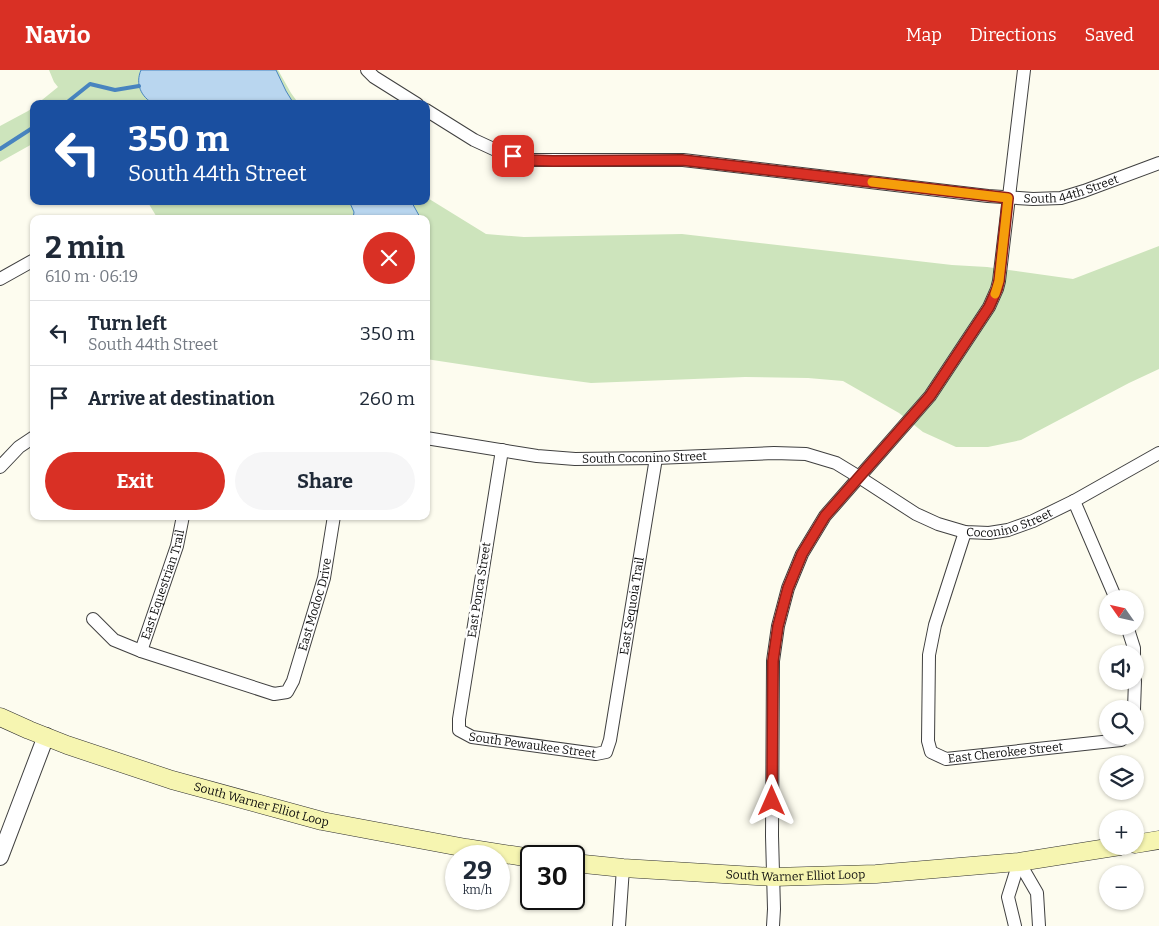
<!DOCTYPE html>
<html lang="en">
<head>
<meta charset="utf-8">
<style>
  :root { --surface:#fff; --page:#f6f6f7; --text:#1f2937; --muted:#747a83; --line:#e0e1e3; --accent:#d93025 }
  body { margin:0; font-family:Bitter,serif; background:var(--page); color:var(--text); height:100vh; display:flex; flex-direction:column; font-size:19px; white-space:nowrap }
  * { box-sizing:border-box; margin:0 }
  p { font-size:16px; color:var(--muted) }
  .icon { flex:none; width:28px; height:28px; fill:none; stroke:currentColor; stroke-width:2; stroke-linecap:round; stroke-linejoin:round }
  .map { position:relative; flex:1; overflow:hidden }
  .side { position:absolute; left:30px; top:145px; width:400px; height:305px; display:flex; flex-direction:column; background:var(--surface); border-radius:10px; box-shadow:0 1px 4px #0004 }
  .side>* { flex:none }
  .hud { position:absolute; left:30px; top:30px; width:400px; height:105px; border-radius:10px; box-shadow:0 1px 4px #0004; background:#1a4fa0; color:#fff; overflow:hidden }
  .needle { width:32px; rotate:304deg }
  .tools { position:absolute; left:1099px; top:520px; display:grid; gap:10px }
  .tools a { display:grid; place-items:center; width:45px; height:45px; border-radius:50%; background:var(--surface); box-shadow:0 1px 4px #0004; font-size:25px }
  .speed { position:absolute; left:445px; top:775px; display:flex; gap:10px; font-size:25px; font-weight:700; text-align:center }
  .speed>* { display:grid; place-content:center; width:65px; height:65px; border-radius:50%; background:var(--surface); box-shadow:0 1px 4px #0004; line-height:1 }
  .speed small { font-size:12px; font-weight:400 }
  .speed .limit { border:2px solid #111; border-radius:8px; background:#fff; color:#111 }
  .pin { position:absolute; display:grid; place-items:center; width:42px; height:42px; color:#fff; margin:-21px; border-radius:10px; box-shadow:0 2px 8px #0006 }
  .me { position:absolute; width:55px; margin:-28px; rotate:0deg; stroke-linejoin:round; filter:drop-shadow(0 0 4px #0008) }
  .turn { display:flex; align-items:center; gap:18px; height:105px; padding:0 15px; font-size:22px }
  .turn .icon { width:65px; height:65px; stroke-width:2.5 }
  .turn b { display:block; font-size:35px; line-height:42px }
  .round { display:grid; place-items:center; flex:none; width:52px; height:52px; border-radius:26px; background:var(--page) }
  .head { display:flex; align-items:center; justify-content:space-between; height:85px; padding:0 15px }
  h1 { font-size:30px; font-weight:700; line-height:38px }
  .action { display:flex; gap:10px; margin-top:auto; padding:10px 15px }
  .action a { flex:1; height:58px; border-radius:30px; background:var(--accent); color:#fff; font-size:20px; font-weight:700; line-height:58px; text-align:center }
  .action a+a { background:var(--page); color:var(--text) }
  ul { padding:0; list-style:none }
  li { display:flex; align-items:center; gap:15px; height:65px; padding:0 15px; border-top:1px solid var(--line) }
  li div { flex:1 }
  li b { display:block; font-size:19px }
  li em { font-style:normal }
  header { display:flex; align-items:center; gap:30px; box-sizing:border-box; height:70px; padding:0 25px; background:var(--accent); color:#fff }
  header strong { font-size:24px }
  nav { display:flex; gap:28px; margin-inline-start:auto; font-size:18px }
  .map>svg:first-child { display:block }
</style>
</head>
<body>
<header>
<strong>Navio</strong>
<nav><a>Map</a><a>Directions</a><a>Saved</a></nav>
</header>
<div class="map">
<svg width="1159" height="856" viewBox="0 0 1159 856">
  <rect width="100%" height="100%" fill="#fdfcef"/>
  <!-- green -->
  <path fill="#cde4bc" d="M49,0H278L291,23L299,34H37L58,17L54,12Z
    M34,37V73L0,92V56L28,41Z
    M426,127L486,164L524,167L682,164L952,195L987,197L1073,209L1159,176V299L1129,313L1021,370L988,377H956L923,362L899,343L843,311L808,308L745,307L591,313L538,306L426,289V149H158L147,131H426Z"/>
  <!-- water -->
  <path fill="#b9d6ef" stroke="#4884bf" d="M141,0H276L286,21L294,34H154C141,27 135,14 141,0Z
    M349,131H411L421,149H353L354,142Z"/>
  <g fill="none" stroke-linecap="round" stroke-linejoin="round">
    <!-- stream -->
    <path stroke="#4884bf" stroke-width="4" d="M65,34L90,14L115,20L139,16
      M0,79L34,57"/>
    <defs>
      <g id="minor">
        <path d="M367,0L374,7L417,34"/>
        <path id="s1" d="M426,40L474,70L500,82L526,90H683L988,126L1033,129L1061,128L1084,121L1159,93"/>
        <path d="M0,209L34,190"/>
        <path id="s2" d="M426,368L537,386L575,389L656,388L774,383L806,384L836,393L859,407L916,444L938,454L965,462L989,463L1008,460L1033,451L1074,431L1159,383"/>
        <path id="s3" d="M502,380L459,649V660L472,667L596,684L606,682L610,670L656,388"/>
        <path d="M0,397L19,377L34,367"/>
        <path d="M1074,431L1116,529"/>
        <path id="s4" d="M965,462L935,555L929,585L928,671L931,682L946,689L1121,670L1125,666"/>
        <path id="s5" d="M93,549L114,570L141,581L274,624L287,622L293,611L324,508L334,446"/>
        <path d="M1127,556L1134,578V584"/>
        <path id="s6" d="M141,581L177,476L183,446"/>
        <path d="M1134,639L1135,611"/>
        <path d="M1019,792L1037,823L1039,856"/>
        <path d="M619,856L623,798"/>
        <path d="M773,856L774,839L772,766L773,591L778,556L788,518L802,484L825,446L930,326L989,237L997,219L999,211L1024,0"/>
        <path d="M1015,856L1008,827L1019,792"/>
      </g>
      <path id="tertiary" d="M0,787L46,666"/>
      <g id="secondary">
        <path id="s7" d="M0,647L29,660L67,675L172,710L322,751L466,778L531,788"/>
        <path d="M1135,774L1159,770"/>
        <path id="s8" d="M574,793L623,798L773,807L876,804L1019,792L1120,776"/>
      </g>
    </defs>
    <!-- minor casing -->
    <use href="#minor" stroke="#404040" stroke-width="14"/>
    <!-- tertiary casing -->
    <use href="#tertiary" stroke="#404040" stroke-width="18"/>
    <!-- secondary casing -->
    <use href="#secondary" stroke="#2f2f2f" stroke-width="19"/>
    <!-- minor -->
    <use href="#minor" stroke="#fff" stroke-width="12"/>
    <!-- tertiary -->
    <use href="#tertiary" stroke="#fff" stroke-width="16"/>
    <!-- secondary -->
    <use href="#secondary" stroke="#f6f5b1" stroke-width="18"/>
  </g>
  <g fill="none" stroke-linecap="round" stroke-linejoin="round">
    <defs>
      <path id="route" d="M513,86L526,90L553,91L682,90L1008,128L999,211L997,219L989,237L930,326L825,446L802,484L788,518L778,556L773,591L772,731"/>
    </defs>
    <!-- route casing -->
    <use href="#route" stroke="#8d1f18" stroke-width="12"/>
    <!-- route -->
    <use href="#route" stroke="#d93025" stroke-width="9"/>
    <!-- slow -->
    <path stroke="#f59e0b" stroke-width="9" d="M872,112L1008,128L999,211L995,224"/>
  </g>
  <g text-anchor="middle" dominant-baseline="central" stroke-width="5" stroke-linejoin="round" paint-order="stroke">
    <!-- street labels -->
    <g font-size="12" fill="#0d0d0d" stroke="#fff">
      <text stroke="none"><textPath href="#s1" startOffset="661">South 44th Street</textPath></text>
      <text stroke="none"><textPath href="#s2" startOffset="220">South Coconino Street</textPath></text>
      <text stroke="none"><textPath href="#s2" startOffset="606">Coconino Street</textPath></text>
      <text stroke="none"><textPath href="#s6" startOffset="70">East Equestrian Trail</textPath></text>
      <text transform="translate(479 520) rotate(-81)">East Ponca Street</text>
      <text stroke="none"><textPath href="#s5" startOffset="304">East Modoc Drive</textPath></text>
      <text stroke="none"><textPath href="#s3" startOffset="582">East Sequoia Trail</textPath></text>
      <text stroke="none"><textPath href="#s3" startOffset="359">South Pewaukee Street</textPath></text>
      <text stroke="none"><textPath href="#s4" startOffset="302">East Cherokee Street</textPath></text>
      <text stroke="none"><textPath href="#s7" startOffset="276">South Warner Elliot Loop</textPath></text>
      <text stroke="none"><textPath href="#s8" startOffset="222">South Warner Elliot Loop</textPath></text>
    </g>
  </g>
</svg>
<div class="tools">
<a><svg class="needle" viewBox="-14 -14 28 28"><path d="M0-13l5 13h-10z" fill="#e53935"/><path d="M0 13l5-13h-10z" fill="#747a83"/></svg></a>
<a><svg class="icon" aria-label="sound" viewBox="0 0 24 24"><path d="M4 9h4l5-4v14l-5-4H4zM17 9q2 3 0 6"/></svg></a>
<a><svg class="icon" aria-label="search" viewBox="0 0 24 24"><circle cx="10" cy="10" r="6"/><path d="M15 15l6 6"/></svg></a>
<a><svg class="icon" aria-label="layers" viewBox="0 0 24 24"><path d="M12 4l9 5-9 5-9-5zM3 14l9 5 9-5"/></svg></a>
<a>+</a>
<a>−</a>
</div>
<div class="speed"><div>29<small>km/h</small></div><div class="limit">30</div></div>
<div class="pin" style="left:513px;top:86px;background:#d93025"><svg class="icon" aria-label="arrive" viewBox="0 0 24 24"><path d="M6 21V4h12l-3 4 3 4H6"/></svg></div>
<svg class="me" style="left:772px;top:731px" viewBox="-20 -20 40 40"><path d="M0-17L14 15 0 8-14 15z" fill="#d93025" stroke="#fff" stroke-width="4"/></svg>
<div class="hud">
<div class="turn"><svg class="icon" aria-label="left" viewBox="0 0 24 24"><path d="M17 20v-9H6M10 6l-5 5 5 5"/></svg><div><b>350 m</b>South 44th Street</div></div>
</div>
<section class="side">
<div class="head"><div><h1>2 min</h1><p>610 m · 06:19</p></div><a class="round" style="background:#d93025;color:#fff"><svg class="icon" aria-label="close" viewBox="0 0 24 24"><path d="M6 6l12 12M18 6L6 18"/></svg></a></div>
<ul>
<li><svg class="icon" aria-label="left" viewBox="0 0 24 24"><path d="M17 20v-9H6M10 6l-5 5 5 5"/></svg><div><b>Turn left</b><p>South 44th Street</p></div><em>350 m</em></li>
<li><svg class="icon" aria-label="arrive" viewBox="0 0 24 24"><path d="M6 21V4h12l-3 4 3 4H6"/></svg><div><b>Arrive at destination</b></div><em>260 m</em></li>
</ul>
<div class="action"><a>Exit</a><a>Share</a></div>
</section>
</div>
</body>
</html>
